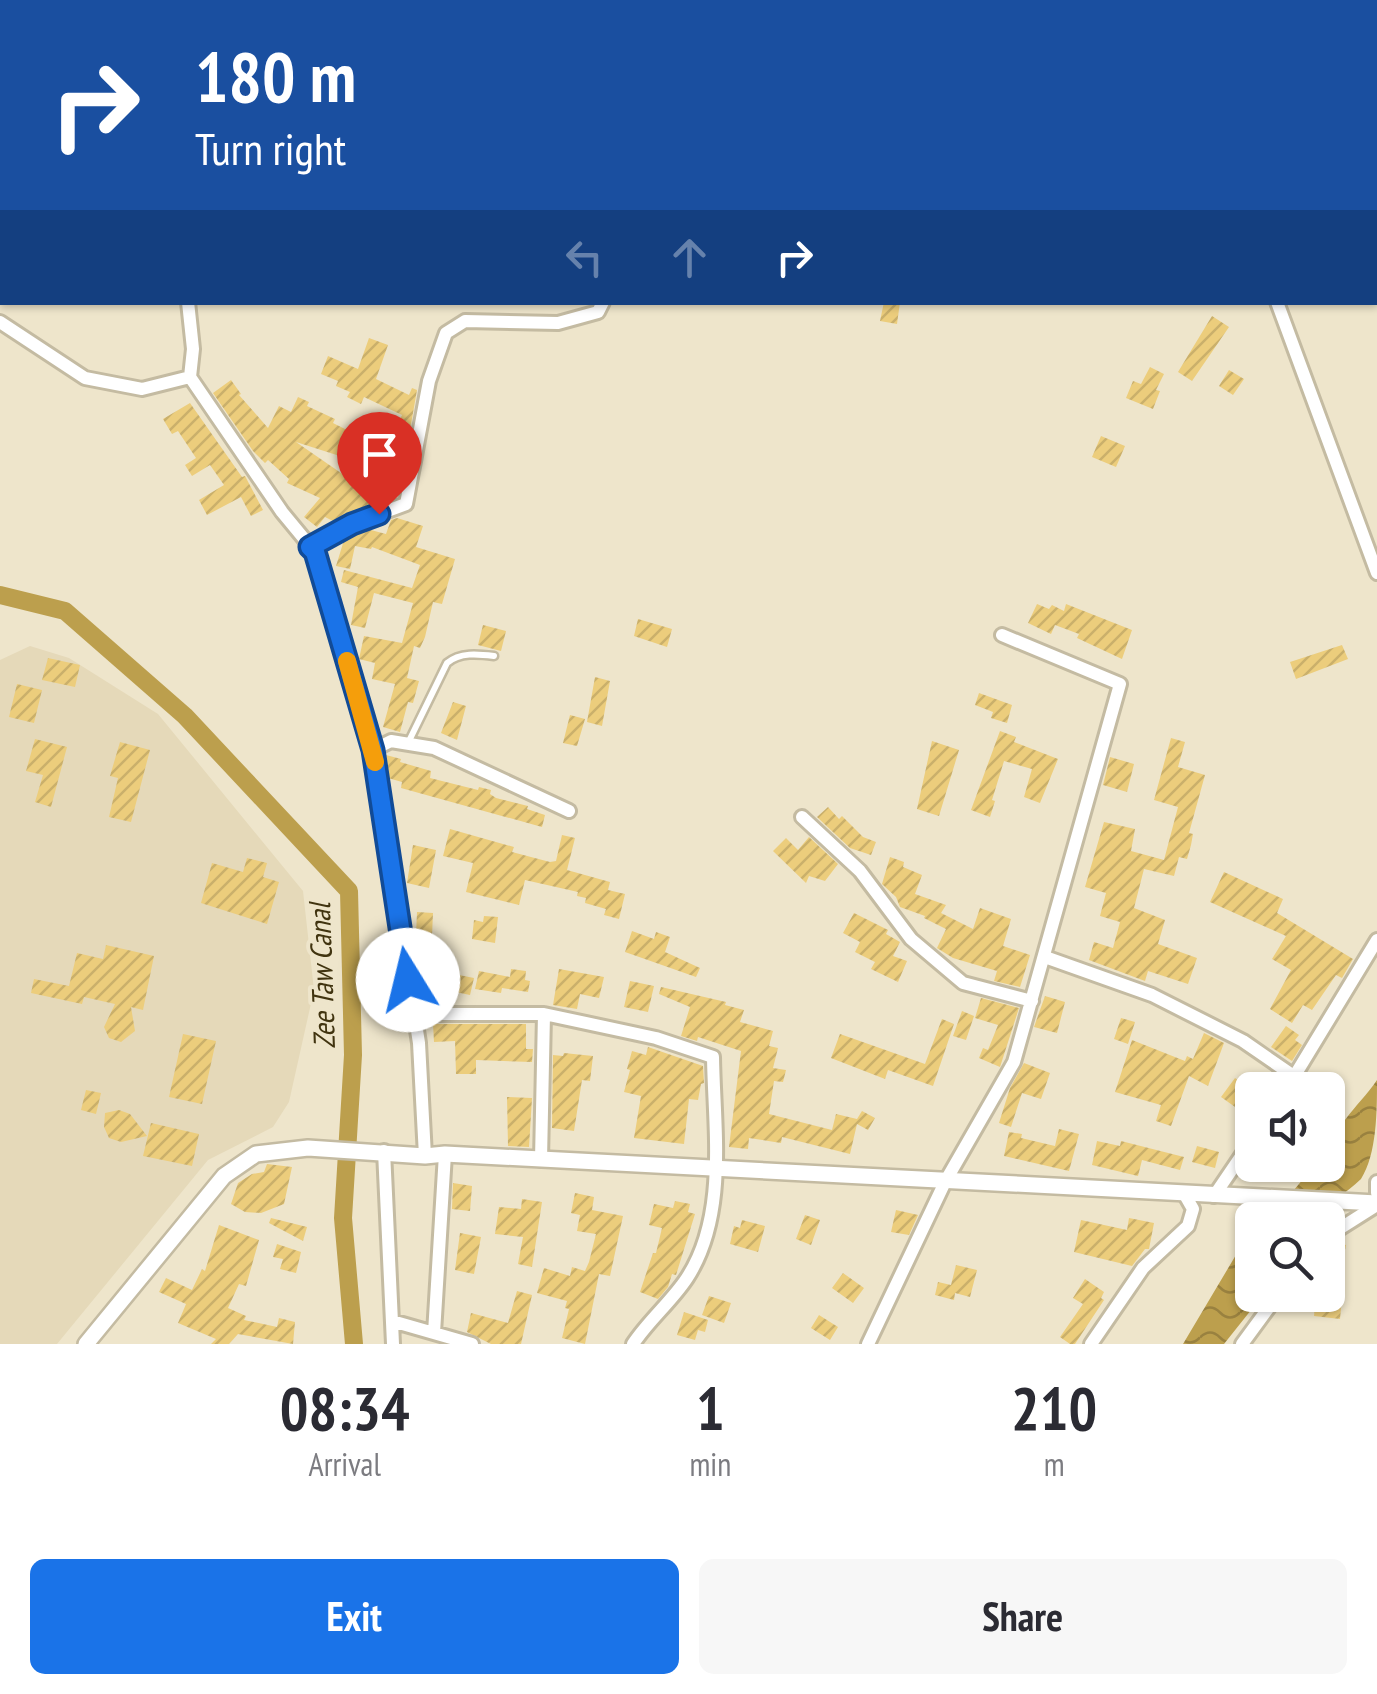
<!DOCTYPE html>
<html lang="en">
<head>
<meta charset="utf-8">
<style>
  :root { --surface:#fff; --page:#f7f7f7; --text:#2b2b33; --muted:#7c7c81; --accent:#1a73e8 }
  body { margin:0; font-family:"PT Sans Narrow",sans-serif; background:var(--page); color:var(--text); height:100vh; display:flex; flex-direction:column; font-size:38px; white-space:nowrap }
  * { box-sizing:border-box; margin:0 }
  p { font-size:32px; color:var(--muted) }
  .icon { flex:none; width:55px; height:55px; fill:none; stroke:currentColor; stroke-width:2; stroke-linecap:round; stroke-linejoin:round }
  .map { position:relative; height:1344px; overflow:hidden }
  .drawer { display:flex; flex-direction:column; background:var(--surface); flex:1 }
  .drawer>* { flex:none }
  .banner { position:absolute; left:0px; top:0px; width:1378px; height:305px; box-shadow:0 2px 8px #0004; background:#1a4fa0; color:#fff; overflow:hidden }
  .buttons { position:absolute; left:1235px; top:1072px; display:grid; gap:20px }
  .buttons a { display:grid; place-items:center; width:110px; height:110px; border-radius:15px; background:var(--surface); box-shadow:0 2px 8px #0004; font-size:50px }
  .pin { position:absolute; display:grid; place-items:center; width:85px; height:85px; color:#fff; margin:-102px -42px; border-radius:50% 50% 50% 0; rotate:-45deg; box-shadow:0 0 10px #0007 }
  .pin .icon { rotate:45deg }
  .me { position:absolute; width:110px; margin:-55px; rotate:351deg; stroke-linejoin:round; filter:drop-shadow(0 0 8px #0008) }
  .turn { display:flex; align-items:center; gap:35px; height:210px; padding:0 30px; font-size:45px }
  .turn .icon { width:130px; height:130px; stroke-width:2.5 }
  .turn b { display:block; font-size:70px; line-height:85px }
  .lanes { display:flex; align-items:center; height:95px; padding:0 30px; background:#0003; justify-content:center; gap:50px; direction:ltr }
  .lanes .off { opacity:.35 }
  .eta { display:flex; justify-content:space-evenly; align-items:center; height:170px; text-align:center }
  .eta b { font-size:60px; font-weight:600; line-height:70px }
  .primary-button { display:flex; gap:20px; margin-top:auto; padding:20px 30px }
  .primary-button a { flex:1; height:115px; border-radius:15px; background:var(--accent); color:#fff; font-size:40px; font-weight:600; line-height:115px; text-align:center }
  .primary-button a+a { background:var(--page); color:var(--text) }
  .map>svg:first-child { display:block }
</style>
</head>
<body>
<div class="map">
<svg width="1377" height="1344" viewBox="0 0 1377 1344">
  <defs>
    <pattern id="water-waves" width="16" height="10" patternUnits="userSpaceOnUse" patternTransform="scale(2.5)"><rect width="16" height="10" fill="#bc9f4d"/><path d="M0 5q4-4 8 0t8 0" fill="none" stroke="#99813f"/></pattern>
    <pattern id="building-hatch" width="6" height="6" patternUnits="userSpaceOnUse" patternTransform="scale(2.5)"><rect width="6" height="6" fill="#eccd7c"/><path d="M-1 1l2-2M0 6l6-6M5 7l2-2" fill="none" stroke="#cab06b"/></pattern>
  </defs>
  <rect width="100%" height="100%" fill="#eee5cb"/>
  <!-- built -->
  <path fill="#e5d9b9" d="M30,646L69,658L158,714L303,891L314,990L289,1102L273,1127L208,1160L57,1344H0V660Z"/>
  <!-- water -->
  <path fill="url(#water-waves)" d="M1377,1080C1377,1111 1377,1154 1361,1179C1346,1194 1327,1203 1314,1220H1258L1277,1210L1315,1165H1328C1328,1129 1358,1108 1377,1080Z
    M1252,1228V1295H1263L1224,1344H1183Z"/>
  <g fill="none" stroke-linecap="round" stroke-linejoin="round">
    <!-- canal -->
    <path stroke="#bc9f4d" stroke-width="18" d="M0,595L65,611L185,716L349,891L353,1055L343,1218L354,1344"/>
  </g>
  <!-- building -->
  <path fill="url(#building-hatch)" d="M884,302H900L897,324L880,321Z
    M1212,316L1229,327L1192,381L1178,372Z
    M369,338L388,345L376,379L409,395L412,388L417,390L409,436L395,429L402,415L364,397L361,404L347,397L350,392L336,386L338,381L321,374L328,356L358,369Z
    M1150,367L1164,374L1156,390L1160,391L1153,409L1126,398L1133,381L1141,384Z
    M1229,370L1244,379L1233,395L1219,386Z
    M231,380L241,394L239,395L268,428L279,406L291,412L298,397L309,402L307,406L335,419L333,423L347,430L346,432L373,445L371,449L401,458L396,474L296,442L357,484L354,489L372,503L335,522L325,517L317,527L304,517L320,498L287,483L289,479L268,460L265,463L253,451L213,393Z
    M190,403L242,477L245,476L263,510L251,516L241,497L207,515L199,500L224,485L210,465L192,476L185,465L196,458L178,431L172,434L163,419Z
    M1101,436L1125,446L1116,467L1092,457Z
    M397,518L423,526L416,547L455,559L442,604L433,602L425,637L420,648L414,646L407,678L419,681L413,703L408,702L400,732L383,727L395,684L372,679L375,663L359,659L364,636L402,643L413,603L374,593L365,628L351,625L358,587L341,582L344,570L412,588L420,565L372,547L371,549L355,546L350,569L336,566L344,540L367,529L386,534L391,520Z
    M1037,604L1049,609L1052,605L1064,611L1066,604L1132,630L1122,659L1077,638L1079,634L1055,625L1051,634L1028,623Z
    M638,619L672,629L667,647L634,636Z
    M483,625L506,631L501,651L478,645Z
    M1342,645L1348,659L1296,679L1290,662Z
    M48,658L80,665L75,687L42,680Z
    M595,677L610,681L602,726L587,722Z
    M17,684L42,690L34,723L9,717Z
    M979,693L1012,705L1007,723L991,718L993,712L975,705Z
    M453,702L466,706L457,740L441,733Z
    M570,715L585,719L577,746L563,743Z
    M1000,731L1016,737L1014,742L1058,759L1040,803L1024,797L1032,769L1004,761L992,800L995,801L990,817L971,810Z
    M1171,738L1185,742L1178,767L1205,775L1189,833L1193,834L1191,845L1187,859L1179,857L1174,876L1144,869L1134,908L1165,920L1158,944L1197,958L1188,984L1148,971L1145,981L1089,960L1094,942L1113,948L1120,922L1100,916L1106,893L1085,887L1104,822L1135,829L1131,851L1164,860L1178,807L1154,800Z
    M35,739L67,747L51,807L35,802L43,775L26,771Z
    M932,741L959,750L939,816L917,809Z
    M120,742L150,750L131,822L109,817L118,778L110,776Z
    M386,755L401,759L400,762L431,771L430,778L478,790L479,787L491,790L490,794L496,798L528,806L527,809L545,815L542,827L401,788L402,782L388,778Z
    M1110,757L1134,764L1127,792L1103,785Z
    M828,807L839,819L842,816L863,837L876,842L871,855L850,848L817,817Z
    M450,829L514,847L512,852L550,862L556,861L562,835L575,838L567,870L610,882L608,890L625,894L619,919L604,915L606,909L585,903L586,898L577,896L578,892L525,880L519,905L466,892L473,863L443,856Z
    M809,837L838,864L825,881L809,876L806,883L773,851L786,838L798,850Z
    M413,845L436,850L429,888L407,883Z
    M890,857L904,862L903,867L922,875L915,894L946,905L941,913L973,929L980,908L1011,919L1003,946L1030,955L1020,987L994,981L997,971L953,958L937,948L946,929L924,918L925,916L900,907L896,897L882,884Z
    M247,858L267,863L263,877L279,882L267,924L201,903L212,863L243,872Z
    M1224,872L1283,899L1277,913L1353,959L1342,978L1336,975L1312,1010L1303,1005L1292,1023L1270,1009L1291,970L1272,959L1286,936L1210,902Z
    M417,912L433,913L432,936L416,935Z
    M854,913L888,930L886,934L900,942L893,956L907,961L898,982L871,969L875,962L855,952L860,942L843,933Z
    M484,916L498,917L495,943L472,939L474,920L483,922Z
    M632,931L654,939L656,932L670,937L665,952L700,968L696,977L625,952Z
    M106,945L154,956L143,1010L131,1007L135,1031L121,1042L109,1038L104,1027L115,1004L84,997L82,1004L31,993L34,979L69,986L77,953L103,959Z
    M511,969L526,971L525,980L530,981L528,992L502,988L501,993L475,989L479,971L510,977Z
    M559,969L604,977L599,998L580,994L577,1009L553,1005Z
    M444,972L474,978L470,995L441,989Z
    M630,981L654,986L648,1012L624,1007Z
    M661,987L726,1002L725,1005L744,1010L740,1022L773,1031L769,1046L778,1048L773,1068L786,1070L783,1082L774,1081L769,1114L832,1130L836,1114L857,1119L862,1111L875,1118L868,1130L857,1124L850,1154L782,1137L781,1143L749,1138L748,1149L729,1147L741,1051L698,1037L697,1041L681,1036L690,1007L659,994Z
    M1045,996L1065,1002L1057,1033L1034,1027Z
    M981,998L1019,1008L1000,1067L979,1058L983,1048L988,1050L998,1025L975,1018Z
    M962,1011L974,1016L966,1040L953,1036Z
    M1121,1018L1135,1022L1128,1044L1114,1039Z
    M942,1019L954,1024L933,1086L888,1070L885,1079L831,1058L840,1034L925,1064Z
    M433,1024H526V1049H533L532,1062L476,1060V1074H456L455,1041L434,1042Z
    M1286,1026L1299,1035L1295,1040L1302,1045L1292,1061L1271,1047Z
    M1204,1033L1224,1043L1208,1086L1189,1076L1171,1126L1156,1121L1161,1105L1115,1092L1132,1040L1185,1061L1187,1056L1193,1059Z
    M183,1034L216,1041L202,1104L169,1097Z
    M648,1047L703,1066L704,1083L701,1084L698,1100L689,1099L684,1144L634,1138L641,1096L624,1092L630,1070L627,1069L632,1051L646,1055Z
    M564,1053L593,1056L590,1081L582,1080L574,1131L552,1128L553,1055L563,1056Z
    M1024,1063L1050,1073L1041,1099L1022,1093L1011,1127L999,1123L1010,1088Z
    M1235,1078L1252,1090V1103L1245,1114L1221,1097Z
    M86,1090L101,1093L96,1114L81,1110Z
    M507,1097L532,1098L529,1147L508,1146Z
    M119,1110L130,1114L147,1136L121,1142L109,1138L104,1127L105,1113Z
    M151,1123L199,1134L192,1166L143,1156Z
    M1059,1129L1079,1134L1069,1171L1004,1156L1009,1132L1022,1134L1021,1138L1055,1146Z
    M1097,1141L1120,1146L1121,1141L1184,1157L1180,1170L1142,1160L1138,1176L1092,1165Z
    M1197,1146L1219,1152L1215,1168L1192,1162Z
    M267,1164L292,1167L284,1204L261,1213L245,1212L231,1204L238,1183L252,1174L264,1172Z
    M453,1183L472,1186L470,1211L452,1209Z
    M575,1193L594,1197L592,1210L623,1216L610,1276L599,1274L585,1344L562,1338L569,1309L565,1308L567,1301L537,1293L544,1268L570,1276L572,1267L585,1271L589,1262L596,1234L577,1231L580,1215L571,1213Z
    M522,1199L542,1202L532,1267L518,1264L523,1237L495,1234L499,1207L521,1209Z
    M675,1201L690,1204L688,1212L695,1214L676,1275L672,1274L668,1287L658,1299L640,1292L653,1253H656L662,1228L649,1225L654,1204L673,1208Z
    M896,1210L918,1215L909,1235L891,1232Z
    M805,1215L820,1220L811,1245L796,1239Z
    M271,1218L307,1227L303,1241L269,1223Z
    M1129,1218L1154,1223L1149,1249H1145L1132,1266L1074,1252L1081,1220L1127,1230Z
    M742,1220L765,1226L758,1252L730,1244L734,1226L740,1228Z
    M219,1225L259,1240L246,1286L239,1284L228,1308L246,1316L244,1320L277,1327L279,1318L295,1322L293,1344L238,1334L229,1344H211L216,1339L178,1323L186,1304L159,1292L166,1278L192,1290L202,1269L205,1271Z
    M460,1233L481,1237L474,1274L455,1270Z
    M1336,1243L1346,1245L1339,1278H1344L1340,1319L1314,1316L1316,1295H1328V1246Z
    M277,1244L301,1252L296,1273L280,1269L283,1259L273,1257Z
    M956,1265L977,1270L970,1297L955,1293L954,1300L935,1295L938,1282L951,1285Z
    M843,1273L864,1288L853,1303L832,1288Z
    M1085,1279L1104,1292L1101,1298L1104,1300L1075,1344H1070L1060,1337L1083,1304L1073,1298Z
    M517,1291L532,1295L521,1344H491L467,1332L471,1313L508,1323Z
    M709,1296L731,1303L724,1323L702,1315Z
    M684,1312L708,1320L705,1332L698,1330L695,1340L677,1335Z
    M819,1315L838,1327L830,1340L811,1328Z"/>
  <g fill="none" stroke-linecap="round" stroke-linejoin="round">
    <defs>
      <path id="service" d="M408,743L447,663C460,652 478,654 494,656"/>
      <path id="minor" d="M989,0L1001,2
        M210,2L211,0
        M188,302L193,349L190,377L282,512L315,552L373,750L419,1043L425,1156
        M1277,302L1377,573
        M0,322L85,378L142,389L190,377
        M310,547L352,524L406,504L429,381L446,333L465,321L558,323L598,312L603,302
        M373,750L391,741L434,748L569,811
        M802,817L860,871L911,939L963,983L1032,1001
        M1045,957L1152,995L1243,1041L1295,1077
        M413,1014H544L656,1038L713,1057C714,1128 728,1215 687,1278C672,1301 648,1321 633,1344
        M1286,1090L1377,940
        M384,1151L393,1344
        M541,1160L544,1014
        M1377,1182V1193
        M1214,1196L1252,1140
        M1328,1236L1377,1205
        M392,1321L472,1344
        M434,1333L445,1154
        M868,1344L945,1182L1014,1062L1120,684L1002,635
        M1091,1344L1143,1268L1188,1226L1193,1209L1185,1195
        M1242,1344L1278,1295"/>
      <path id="tertiary" d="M86,1344L224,1176L256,1154L308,1148L425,1156L445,1154L1377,1203"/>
    </defs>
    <!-- service casing -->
    <use href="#service" stroke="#c4bba2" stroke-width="11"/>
    <!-- minor casing -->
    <use href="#minor" stroke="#c4bba2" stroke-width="18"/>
    <!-- tertiary casing -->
    <use href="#tertiary" stroke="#c4bba2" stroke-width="20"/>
    <!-- service -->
    <use href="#service" stroke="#fff" stroke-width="6"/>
    <!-- minor -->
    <use href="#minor" stroke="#fff" stroke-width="12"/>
    <!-- tertiary -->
    <use href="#tertiary" stroke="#fff" stroke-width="15"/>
  </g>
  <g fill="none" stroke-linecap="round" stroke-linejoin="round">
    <defs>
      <path id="route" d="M379,514L352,524L310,547L315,552L373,750L408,980"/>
    </defs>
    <!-- route casing -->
    <use href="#route" stroke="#114b97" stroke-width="25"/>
    <!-- route -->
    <use href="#route" stroke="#1a73e8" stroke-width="18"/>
    <!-- slow -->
    <path stroke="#f59e0b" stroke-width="18" d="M347,661L375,762"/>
  </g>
  <g text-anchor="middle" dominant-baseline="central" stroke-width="8" stroke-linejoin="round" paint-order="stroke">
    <!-- water labels -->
    <g font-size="30" font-style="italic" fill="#413410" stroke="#eee5cb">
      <text transform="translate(321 976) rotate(-92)">Zee Taw Canal</text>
    </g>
  </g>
</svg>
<div class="buttons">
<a><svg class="icon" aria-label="sound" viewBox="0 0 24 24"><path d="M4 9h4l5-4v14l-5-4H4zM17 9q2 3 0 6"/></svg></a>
<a><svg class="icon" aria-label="search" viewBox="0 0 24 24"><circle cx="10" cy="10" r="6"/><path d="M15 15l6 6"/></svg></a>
</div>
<div class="pin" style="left:379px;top:514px;background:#d93025"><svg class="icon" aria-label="arrive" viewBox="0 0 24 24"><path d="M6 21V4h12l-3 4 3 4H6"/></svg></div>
<svg class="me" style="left:408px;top:980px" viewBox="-20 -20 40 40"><circle r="19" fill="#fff"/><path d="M0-13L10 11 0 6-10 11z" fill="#1a73e8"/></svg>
<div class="banner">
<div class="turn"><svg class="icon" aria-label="right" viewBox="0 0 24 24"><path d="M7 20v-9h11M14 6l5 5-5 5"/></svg><div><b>180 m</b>Turn right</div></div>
<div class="lanes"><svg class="icon off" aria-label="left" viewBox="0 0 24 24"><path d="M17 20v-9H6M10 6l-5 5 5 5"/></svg><svg class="icon off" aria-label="ahead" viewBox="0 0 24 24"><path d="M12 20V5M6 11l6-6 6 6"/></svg><svg class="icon" aria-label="right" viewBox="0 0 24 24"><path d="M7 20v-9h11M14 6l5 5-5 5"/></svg></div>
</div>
</div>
<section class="drawer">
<div class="eta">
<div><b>08:34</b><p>Arrival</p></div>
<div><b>1</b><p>min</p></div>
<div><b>210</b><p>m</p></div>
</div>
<div class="primary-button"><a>Exit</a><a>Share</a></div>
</section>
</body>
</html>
